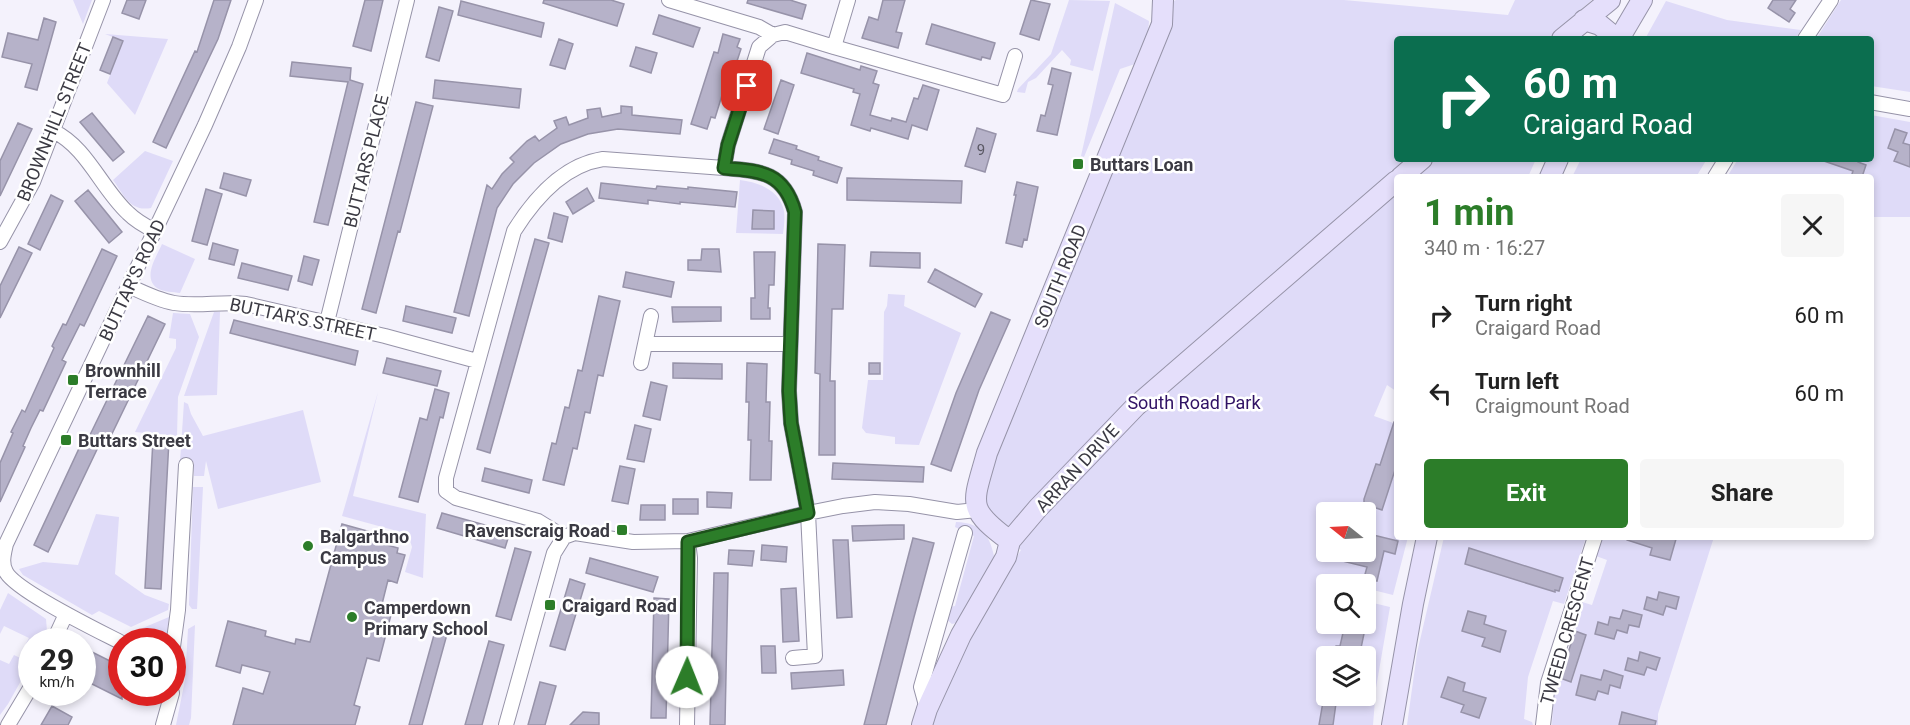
<!DOCTYPE html>
<html lang="en">
<head>
<meta charset="utf-8">
<style>
  :root { --surface:#fff; --page:#f6f6f6; --text:#222; --muted:#767676; --accent:#2c7d29 }
  body { margin:0; font-family:Roboto,sans-serif; background:var(--page); color:var(--text); height:100vh; display:flex; flex-direction:column; font-size:22px; white-space:nowrap }
  * { box-sizing:border-box; margin:0 }
  p { font-size:20px; color:var(--muted) }
  .icon { flex:none; width:33px; height:33px; fill:none; stroke:currentColor; stroke-width:2; stroke-linecap:round; stroke-linejoin:round }
  .map { position:relative; flex:1; overflow:hidden }
  .sheet { position:absolute; left:1394px; top:174px; width:480px; height:366px; display:flex; flex-direction:column; background:var(--surface); border-radius:6px; box-shadow:0 3px 9px #0003 }
  .sheet>* { flex:none }
  .hud { position:absolute; left:1394px; top:36px; width:480px; height:126px; border-radius:6px; box-shadow:0 3px 9px #0003; background:#0b6e4f; color:#fff; overflow:hidden }
  .needle { width:39px; rotate:288deg }
  .fabs { position:absolute; left:1316px; top:502px; display:grid; gap:12px }
  .fabs a { display:grid; place-items:center; width:60px; height:60px; border-radius:6px; background:var(--surface); box-shadow:0 3px 9px #0003; font-size:30px }
  .speed { position:absolute; left:18px; top:628px; display:flex; gap:12px; font-size:30px; font-weight:700; text-align:center }
  .speed>* { display:grid; place-content:center; width:78px; height:78px; border-radius:50%; background:var(--surface); box-shadow:0 3px 9px #0003; line-height:1 }
  .speed small { font-size:15px; font-weight:400 }
  .speed .limit { border:9px solid #d22; background:#fff; color:#111 }
  .pin { position:absolute; display:grid; place-items:center; width:51px; height:51px; color:#fff; margin:-26px; border-radius:12px; box-shadow:0 3px 9px #0006 }
  .me { position:absolute; width:66px; margin:-33px; rotate:1deg; stroke-linejoin:round; filter:drop-shadow(0 0 4px #0008) }
  .turn { display:flex; align-items:center; gap:21px; height:126px; padding:0 30px; font-size:27px }
  .turn .icon { width:78px; height:78px; stroke-width:2.5 }
  .turn b { display:block; font-size:42px; line-height:51px }
  .round { display:grid; place-items:center; flex:none; width:63px; height:63px; border-radius:6px; background:var(--page) }
  .head { display:flex; align-items:center; justify-content:space-between; height:102px; padding:0 30px }
  h1 { font-size:36px; font-weight:700; line-height:45px; color:var(--accent) }
  .button { display:flex; gap:12px; margin-top:auto; padding:12px 30px }
  .button a { flex:1; height:69px; border-radius:6px; background:var(--accent); color:#fff; font-size:24px; font-weight:700; line-height:69px; text-align:center }
  .button a+a { background:var(--page); color:var(--text) }
  ul { padding:0; list-style:none }
  li { display:flex; align-items:center; gap:18px; height:78px; padding:0 30px }
  li div { flex:1 }
  li b { display:block; font-size:22px }
  li em { font-style:normal }
  .map>svg:first-child { display:block }
</style>
</head>
<body>
<div class="map">
<svg width="1910" height="725" viewBox="0 0 1910 725">
  <rect width="100%" height="100%" fill="#f4f2fc"/>
  <!-- green -->
  <path fill="#dfdbf8" fill-rule="evenodd" d="M73,0H92L83,24Z
    M1069,0L1110,1L1093,71L1070,65L1071,60L1062,50L1036,78L1028,82L1025,93L1017,92L1018,89L1051,54Z
    M1176,0H1344L1508,15L1515,0H1592L1547,39H1396V159H1536L1528,177H1396V391L1387,385L1374,416L1396,424V537H1408L1393,595L1365,588V585H1350L1329,580V585H1326V624H1365V601L1390,607L1376,688L1373,725H930L973,629L1021,550L986,523L976,494L1164,6ZM1326,513H1365V552H1326ZM1326,657H1365V696H1326Z
    M1841,0H1910V92L1871,86L1870,39H1816Z
    M1666,1L1727,20L1801,30L1795,39H1645Z
    M1115,3L1149,21L1148,35L1135,64L1120,69L1084,157L1081,156Z
    M105,34L168,39L135,115L107,83L123,41Z
    M1871,115L1910,122V217H1871L1870,177H1727L1738,159H1870Z
    M145,151L173,161L151,208C130,212 124,195 113,180Z
    M1581,159H1707L1696,177H1572Z
    M740,180C758,182 780,190 784,211C785,218 784,227 783,234L736,233Z
    M162,244L195,259L180,293C174,292 162,292 157,288C142,277 157,256 162,244Z
    M888,294L905,295L904,306L961,333L919,445L895,444V437L866,433L862,428L868,380H883L884,312L887,306Z
    M214,312H220L217,395L184,396Z
    M173,313L190,314L199,337L178,397L177,436L135,432L176,348V339L169,338Z
    M378,392L353,496L426,514L423,578L405,572L412,547L408,534L342,516Z
    M184,402L188,404L191,414L203,436L303,410L321,482L218,509L206,461L204,476H194V462H180Z
    M193,487H203L197,609H192L189,605Z
    M96,514L119,517L115,574L145,595L169,604L168,610L131,627L99,611L92,615L23,575L19,569L43,562L78,565Z
    M956,522C983,523 990,536 995,560L960,622L952,624L946,619L949,607L955,606L974,536L955,527Z
    M1444,537H1586L1564,604L1553,601L1528,677L1524,719L1532,722L1533,725H1407L1417,653Z
    M1603,537H1714L1658,714V725H1552L1554,692L1560,678L1572,682L1586,635L1575,631L1582,602L1592,605L1607,560L1596,556Z
    M8,593L46,619L47,631L41,642H32L31,651L24,647L29,638L4,626L0,634V610Z
    M169,617L166,642H152L151,637L138,630Z
    M195,625L191,718L189,725H176L185,680L188,629Z
    M14,655L31,663L8,704L0,715V660L9,664Z"/>
  <!-- building -->
  <path fill="#b6b2c9" stroke="#9793a9" stroke-width="1.5" d="M127,0H146L139,19L122,13Z
    M214,0H231L218,39L166,148L153,142L195,51L197,52Z
    M365,0H383L371,51L353,46Z
    M544,0H611L624,4L617,26L543,3Z
    M748,0H790L806,5L802,19L747,3Z
    M883,0H905L896,32L902,33L898,48L862,38L869,17L878,20Z
    M1031,0L1050,4L1039,40L1020,34Z
    M1773,0H1796L1790,9L1795,13L1789,22L1768,8Z
    M461,1L544,23L541,37L458,15Z
    M439,7L453,11L439,61L426,57Z
    M659,15L700,28L693,47L653,34Z
    M44,18L56,22L37,90L25,87L32,64L2,57L8,33L38,40Z
    M932,24L995,43L990,59L982,57L981,60L926,44Z
    M723,34L740,39L737,47L741,49L735,67L731,66L715,118L711,117L707,129L691,124L714,52L718,53Z
    M113,37L123,41L110,74L100,70Z
    M559,39L573,44L565,69L550,65Z
    M636,47L657,53L651,73L630,66Z
    M807,53L860,70L861,66L877,71L873,83L879,85L870,115L891,121L892,118L906,122L914,98L918,99L923,85L939,90L927,130L912,125L908,139L871,128L870,131L851,125L860,94L853,92L854,89L801,73Z
    M292,62L351,68L350,80L363,84L328,225L314,222L348,82L290,76Z
    M1052,68L1071,73L1057,135L1037,131L1041,115L1045,116L1053,85L1048,84Z
    M435,80L521,89L519,108L433,98Z
    M781,80L794,85L778,134L764,129Z
    M416,102L433,106L400,232L398,231L376,313L362,309Z
    M621,106L632,107V115L682,120L680,134L618,129L588,134L561,144L534,163L513,184L497,208L469,316L454,312L487,185L492,189L502,174L514,162L510,158L527,141L535,136L539,141L557,128L554,121L566,117L569,125L588,118L587,110L600,108L602,117L621,113Z
    M92,113L124,152L113,161L80,122Z
    M18,123L32,129L0,196V161Z
    M977,128L996,134L985,172L965,166Z
    M1895,129L1907,133L1903,143L1910,145V167L1894,161L1898,152L1888,148Z
    M774,139L797,146L796,149L819,157L818,160L842,168L837,183L813,175L814,171L791,164L792,160L769,153Z
    M1825,159H1859L1858,162L1866,165L1862,177H1851L1853,171L1824,161Z
    M224,173L251,180L246,196L220,188Z
    M847,178L962,181L961,203L847,200Z
    M1017,182L1038,187L1027,240L1024,239L1022,247L1006,243L1016,195H1014Z
    M601,183L656,189L657,186L688,189V187L737,192L735,207L680,202V204L648,200V204L599,198Z
    M587,188L594,201L573,214L566,202Z
    M206,189L222,194L207,245L192,241Z
    M88,190L122,232L109,243L75,201Z
    M51,195L63,201L40,250L28,244Z
    M753,210L774,211V229H752Z
    M554,213L568,217L562,242L548,238Z
    M535,239L549,243L490,453L477,449Z
    M213,243L238,250L234,265L209,259Z
    M818,244L845,245L843,309H832L830,381H835V455H819L820,374L815,373Z
    M19,247L32,253L0,318V286Z
    M102,249L117,256L84,326L80,324L62,360L66,362L43,411L40,410L31,428L23,446L25,447L0,502V463L13,433L11,432L22,410L25,412L54,348L52,346L63,324L66,325Z
    M702,249H719L721,272L688,270V260H701Z
    M754,252H775L774,285H769L768,308H770V319H751V298H755Z
    M871,252L920,253V268L870,266Z
    M304,256L319,260L312,285L298,281Z
    M242,263L292,276L288,290L238,278Z
    M935,269L982,294L975,307L928,282Z
    M626,272L674,282L671,297L623,287Z
    M599,296L620,301L603,376L598,375L590,413L585,412L577,449L573,448L564,485L543,480L552,443L556,444L565,407L569,408L578,370L582,371Z
    M406,306L456,318L452,333L403,321Z
    M672,307H721V321L673,322Z
    M991,312L1010,320L979,390L951,471L931,464L956,393Z
    M148,316L165,324L108,442L102,439L48,552L34,545L83,440L87,441Z
    M234,320L358,351L355,365L230,333Z
    M387,358L441,371L437,386L383,373Z
    M673,363L722,364V379L673,378Z
    M747,363L767,364L766,402H770L769,441H772L771,480H750L751,440H748L749,402H746Z
    M869,363H880V374H869Z
    M651,382L667,386L660,420L643,416Z
    M435,389L449,393L443,418L440,417L418,502L399,497L420,418L427,420Z
    M1394,422H1396V467L1382,510L1364,504V499L1376,464L1380,465Z
    M635,425L651,429L644,462L627,459Z
    M153,439L169,440L161,589L145,588Z
    M833,463L924,467L923,482L832,479Z
    M620,466L635,469L628,504L612,501Z
    M485,468L532,480L529,493L482,481Z
    M707,492L732,493L731,508L707,507Z
    M673,499H698V514H673Z
    M641,505H665V520H640Z
    M442,513L510,532L505,548L437,528Z
    M342,524L378,534L376,542L398,548L397,553L405,555L397,583L388,580L381,608L392,611L379,661L367,658L354,705L360,707L355,725H233L243,688L263,694L270,672L242,665L240,673L216,666L228,621L266,631L265,636L295,644L296,639L310,642Z
    M891,525H904V539L853,541L852,526Z
    M1365,533L1398,541L1395,554L1384,551L1377,581L1364,578L1367,567L1322,556L1323,552H1365Z
    M1627,537H1668L1676,539L1670,560L1650,555L1652,548L1627,540Z
    M913,538L934,543L914,617L886,725H864Z
    M833,540H848L852,617L837,618Z
    M762,545L787,547L786,562L761,560Z
    M515,548L531,552L511,620L496,616Z
    M1469,548L1563,578L1559,591L1555,590V592L1465,564Z
    M729,550L754,551L752,566L728,564Z
    M590,558L658,577L653,592L586,573Z
    M714,573H728L725,725H710Z
    M570,579L585,584L565,650L550,646Z
    M796,588L799,641L783,642L781,589Z
    M1659,592L1679,597L1676,609L1666,606L1663,615L1644,609L1647,597L1657,600Z
    M654,598L669,599L666,718H651Z
    M1623,610L1642,615L1639,627L1629,625L1627,633L1617,630L1614,639L1595,634L1598,622L1608,625L1610,617L1620,619Z
    M1468,611L1486,616L1484,624L1506,631L1500,652L1482,646L1485,638L1462,631Z
    M437,624L449,627L422,725H409Z
    M1345,624H1366L1361,648L1368,649V657H1333L1336,646H1340Z
    M1575,631L1586,635L1571,682L1560,678Z
    M489,641L504,645L482,725H465Z
    M761,646H775L776,673H762Z
    M82,647L122,667V699L82,679Z
    M1640,652L1660,658L1656,670L1647,667L1644,675L1625,670L1628,658L1638,661Z
    M843,670L844,685L792,689L791,673Z
    M1604,670L1623,676L1620,688L1610,685L1608,694L1598,691L1595,700L1576,695L1581,675L1601,680Z
    M1448,677L1465,683L1463,691L1486,698L1479,718L1461,712L1464,705L1441,697Z
    M540,682L556,686L545,725H528Z
    M1324,696H1337L1333,725H1319Z
    M52,706L72,717L68,725H41Z
    M583,712L599,713V725H570Z
    M1622,712L1656,721L1655,725H1619Z"/>
  <g fill="none" stroke-linecap="round" stroke-linejoin="round">
    <defs>
      <path id="street" d="M669,0L759,27L773,35
        M1805,39L1831,0
        M834,47L1003,95L1015,56
        M1870,102L1910,109
        M53,131C87,147 101,188 128,213C136,221 145,226 155,231
        M1715,177L1726,159
        M0,242L33,182L103,0
        M129,286C144,293 158,300 174,303C198,307 222,301 246,304L385,336L477,361
        M327,322L407,0
        M645,344H790
        M641,363L651,316
        M564,537L538,521L456,498L446,491V478L514,231C534,199 564,165 603,159L724,168
        M564,537L575,533L633,542L688,541L808,513L843,506L875,502L909,504L957,512L977,510
        M53,642L66,614
        M122,643C99,631 16,591 6,572C1,563 4,553 6,544L205,125L239,47L256,0
        M172,654L178,610L186,465
        M793,658L815,656L808,513L791,423L789,391L795,212C784,172 761,171 724,168L728,145L759,47L773,35L785,32L834,47L848,0
        M927,709L921,687L965,533
        M8,725L32,685
        M163,725L172,693
        M506,725L554,553L564,537
        M687,725L690,558L688,541
        M1543,725L1548,683L1595,537"/>
      <path id="secondary" d="M1584,20L1600,25L1617,39
        M1562,39L1610,0
        M1619,39L1642,0
        M1401,177L1422,159
        M1550,177L1558,159
        M1010,541C965,508 973,504 987,453L1162,24L1163,0
        M922,725L927,709L961,635L1006,557L1010,541L1038,508L1136,406L1396,181
        M1392,725L1413,604L1427,537"/>
    </defs>
    <!-- street casing -->
    <use href="#street" stroke="#9693a8" stroke-width="16"/>
    <!-- secondary casing -->
    <use href="#secondary" stroke="#9693a8" stroke-width="22"/>
    <!-- street -->
    <use href="#street" stroke="#fff" stroke-width="14"/>
    <!-- secondary -->
    <use href="#secondary" stroke="#e5dffb" stroke-width="20"/>
  </g>
  <g fill="none" stroke-linecap="round" stroke-linejoin="round">
    <defs>
      <path id="route" d="M687,677L688,542L808,513L791,423L789,391L795,212C784,172 761,171 724,168L728,145L747,86"/>
    </defs>
    <!-- route casing -->
    <use href="#route" stroke="#1d511b" stroke-width="15"/>
    <!-- route -->
    <use href="#route" stroke="#2c7d29" stroke-width="10"/>
  </g>
  <!-- markers -->
  <g fill="#2c7d29" stroke="#fff" stroke-width="2">
    <rect x="1072" y="158" width="12" height="12" rx="3"/>
    <rect x="67" y="374" width="12" height="12" rx="3"/>
    <rect x="60" y="434" width="12" height="12" rx="3"/>
    <rect x="616" y="524" width="12" height="12" rx="3"/>
    <circle cx="308" cy="546" r="6"/>
    <rect x="544" y="599" width="12" height="12" rx="3"/>
    <circle cx="352" cy="617" r="6"/>
  </g>
  <g text-anchor="middle" dominant-baseline="central" stroke-width="5" stroke-linejoin="round" paint-order="stroke">
    <!-- number labels -->
    <g font-size="15" fill="#5a5864">
      <text x="981" y="150">9</text>
    </g>
    <!-- street labels -->
    <g font-size="18" fill="#3b3a43" stroke="#fff">
      <text transform="translate(54 122) rotate(-68)">BROWNHILL STREET</text>
      <text transform="translate(366 161) rotate(-76)">BUTTARS PLACE</text>
      <text transform="translate(1060 276) rotate(-68)">SOUTH ROAD</text>
      <text transform="translate(132 280) rotate(-65)">BUTTAR'S ROAD</text>
      <text transform="translate(303 319) rotate(12)">BUTTAR'S STREET</text>
      <text transform="translate(1077 468) rotate(-47)">ARRAN DRIVE</text>
      <text transform="translate(1567 631) rotate(-74)">TWEED CRESCENT</text>
    </g>
    <!-- poi labels -->
    <g font-size="18" font-weight="bold" fill="#3b3a43" stroke="#fff" text-anchor="start">
      <text x="1090" y="164">Buttars Loan</text>
      <text x="85" y="370">Brownhill<tspan x="85" dy="21">Terrace</tspan></text>
      <text x="78" y="440">Buttars Street</text>
      <text x="610" y="530" text-anchor="end">Ravenscraig Road</text>
      <text x="320" y="536">Balgarthno<tspan x="320" dy="21">Campus</tspan></text>
      <text x="562" y="605">Craigard Road</text>
      <text x="364" y="607">Camperdown<tspan x="364" dy="21">Primary School</tspan></text>
    </g>
    <!-- park labels -->
    <g font-size="18" fill="#301264" stroke="#fff">
      <text x="1194" y="402">South Road Park</text>
    </g>
  </g>
</svg>
<div class="fabs">
<a><svg class="needle" viewBox="-14 -14 28 28"><path d="M0-13l5 13h-10z" fill="#e53935"/><path d="M0 13l5-13h-10z" fill="#767676"/></svg></a>
<a><svg class="icon" aria-label="search" viewBox="0 0 24 24"><circle cx="10" cy="10" r="6"/><path d="M15 15l6 6"/></svg></a>
<a><svg class="icon" aria-label="layers" viewBox="0 0 24 24"><path d="M12 4l9 5-9 5-9-5zM3 14l9 5 9-5"/></svg></a>
</div>
<div class="speed"><div>29<small>km/h</small></div><div class="limit">30</div></div>
<div class="pin" style="left:747px;top:86px;background:#d93025"><svg class="icon" aria-label="arrive" viewBox="0 0 24 24"><path d="M6 21V4h12l-3 4 3 4H6"/></svg></div>
<svg class="me" style="left:687px;top:677px" viewBox="-20 -20 40 40"><circle r="19" fill="#fff"/><path d="M0-13L10 11 0 6-10 11z" fill="#2c7d29"/></svg>
<div class="hud">
<div class="turn"><svg class="icon" aria-label="right" viewBox="0 0 24 24"><path d="M7 20v-9h11M14 6l5 5-5 5"/></svg><div><b>60 m</b>Craigard Road</div></div>
</div>
<section class="sheet">
<div class="head"><div><h1>1 min</h1><p>340 m · 16:27</p></div><a class="round"><svg class="icon" aria-label="close" viewBox="0 0 24 24"><path d="M6 6l12 12M18 6L6 18"/></svg></a></div>
<ul>
<li><svg class="icon" aria-label="right" viewBox="0 0 24 24"><path d="M7 20v-9h11M14 6l5 5-5 5"/></svg><div><b>Turn right</b><p>Craigard Road</p></div><em>60 m</em></li>
<li><svg class="icon" aria-label="left" viewBox="0 0 24 24"><path d="M17 20v-9H6M10 6l-5 5 5 5"/></svg><div><b>Turn left</b><p>Craigmount Road</p></div><em>60 m</em></li>
</ul>
<div class="button"><a>Exit</a><a>Share</a></div>
</section>
</div>
</body>
</html>
